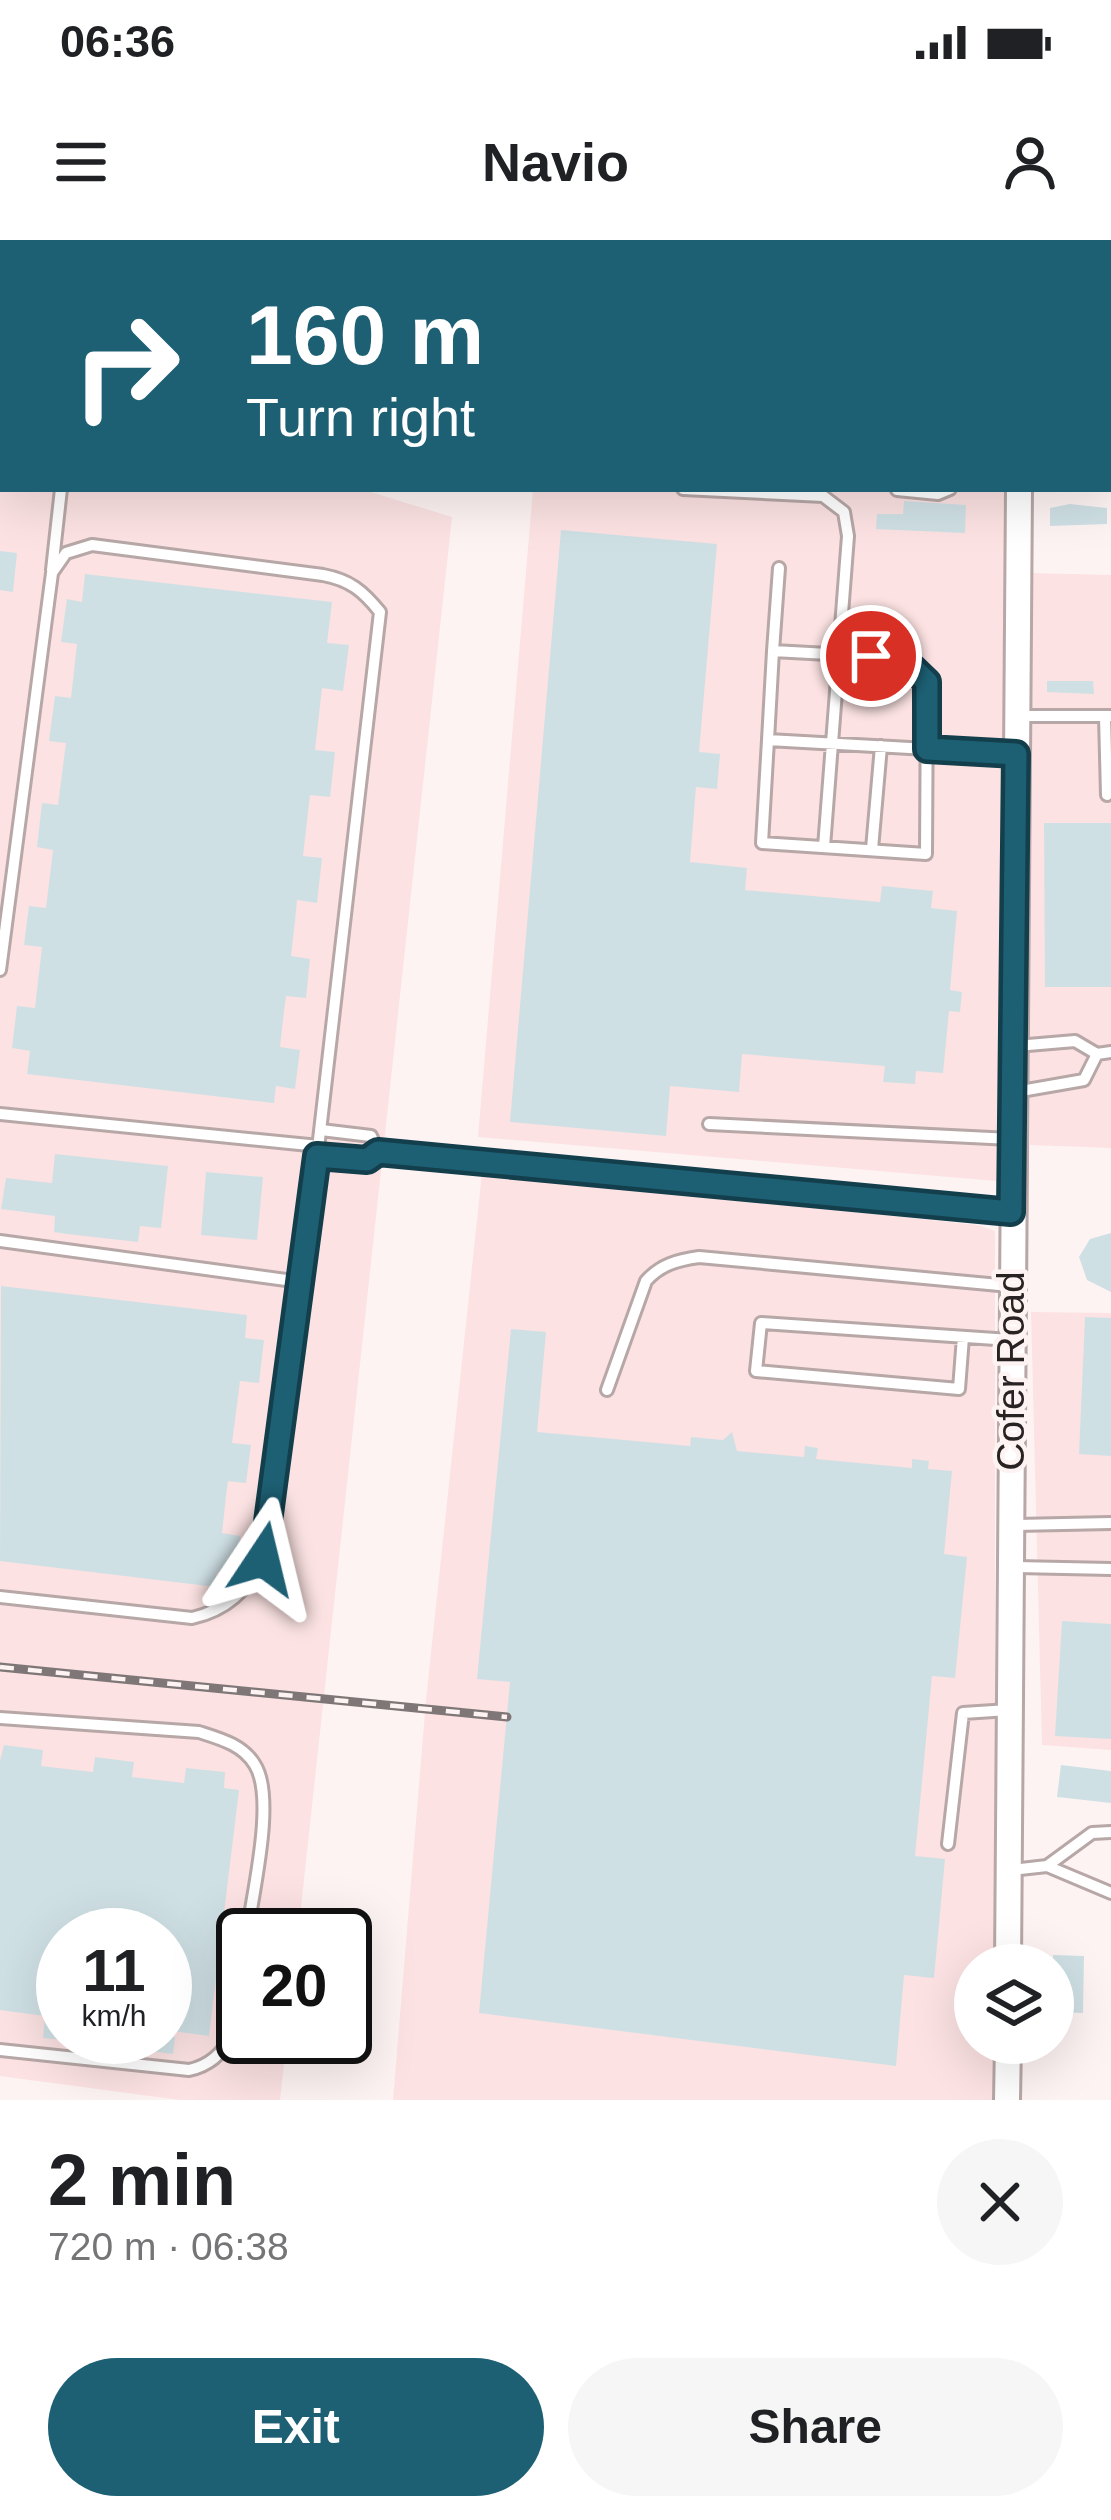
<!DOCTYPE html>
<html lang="en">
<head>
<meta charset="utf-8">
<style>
  :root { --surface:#fff; --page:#f6f6f6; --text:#202124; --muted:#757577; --accent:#1d5f73 }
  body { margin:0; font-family:Arial,sans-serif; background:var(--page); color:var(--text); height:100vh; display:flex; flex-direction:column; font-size:45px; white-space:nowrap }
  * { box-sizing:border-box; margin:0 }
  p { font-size:39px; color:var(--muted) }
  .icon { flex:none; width:66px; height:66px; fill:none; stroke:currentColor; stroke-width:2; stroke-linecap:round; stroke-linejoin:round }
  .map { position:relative; height:1860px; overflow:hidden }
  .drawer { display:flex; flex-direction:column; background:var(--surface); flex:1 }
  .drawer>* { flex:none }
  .guide { position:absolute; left:0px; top:0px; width:1113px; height:252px; box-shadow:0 12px 48px #0002; background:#1d5f73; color:#fff; overflow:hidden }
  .controls { position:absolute; left:954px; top:1704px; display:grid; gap:24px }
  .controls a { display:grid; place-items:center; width:120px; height:120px; border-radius:50%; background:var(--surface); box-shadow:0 12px 48px #0002; font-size:60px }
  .speed { position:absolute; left:36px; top:1668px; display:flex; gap:24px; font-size:60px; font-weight:700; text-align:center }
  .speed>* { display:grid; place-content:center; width:156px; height:156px; border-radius:50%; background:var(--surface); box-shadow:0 12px 48px #0002; line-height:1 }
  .speed small { font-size:30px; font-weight:400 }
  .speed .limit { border:6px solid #111; border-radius:18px; background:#fff; color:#111 }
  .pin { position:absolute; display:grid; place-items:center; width:102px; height:102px; color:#fff; margin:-51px; border:6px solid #fff; border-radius:50%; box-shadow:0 3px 12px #0007 }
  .me { position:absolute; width:132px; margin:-66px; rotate:10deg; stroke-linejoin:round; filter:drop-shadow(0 0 9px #0008) }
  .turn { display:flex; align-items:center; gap:42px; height:252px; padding:0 48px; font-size:54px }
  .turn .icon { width:156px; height:156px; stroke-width:2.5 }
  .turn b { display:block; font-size:84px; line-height:102px }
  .round { display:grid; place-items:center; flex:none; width:126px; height:126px; border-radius:63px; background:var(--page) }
  .headline { display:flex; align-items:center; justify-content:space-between; height:204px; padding:0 48px }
  h1 { font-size:72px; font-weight:800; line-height:90px }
  .primary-button { display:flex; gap:24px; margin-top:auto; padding:24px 48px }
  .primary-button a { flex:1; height:138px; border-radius:72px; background:var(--accent); color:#fff; font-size:48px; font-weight:800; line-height:138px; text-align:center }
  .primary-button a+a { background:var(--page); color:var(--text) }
  .status { display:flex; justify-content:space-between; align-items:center; height:84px; padding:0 60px; background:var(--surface); direction:ltr }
  .status svg { height:33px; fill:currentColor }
  header { display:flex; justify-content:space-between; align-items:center; height:156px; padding:0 48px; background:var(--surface); font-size:54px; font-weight:800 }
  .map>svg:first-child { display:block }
</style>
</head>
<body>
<div class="status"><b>06:36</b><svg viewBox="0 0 49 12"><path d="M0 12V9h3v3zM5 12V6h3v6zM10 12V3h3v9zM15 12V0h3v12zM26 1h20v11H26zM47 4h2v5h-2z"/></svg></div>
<header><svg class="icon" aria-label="menu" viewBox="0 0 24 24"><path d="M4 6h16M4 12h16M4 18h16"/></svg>Navio<svg class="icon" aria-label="person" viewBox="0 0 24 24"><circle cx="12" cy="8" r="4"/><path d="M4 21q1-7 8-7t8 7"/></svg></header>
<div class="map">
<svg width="1111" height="1860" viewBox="0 0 1111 1860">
  <rect width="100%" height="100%" fill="#fef3f3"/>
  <!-- built -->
  <path fill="#fce2e2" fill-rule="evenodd" d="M0,154L3,249H361L452,277L298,1695H243V1797H287L280,1860H180L0,1836ZM63,1695H165V1797H63Z
    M533,249H1009L996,941L478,897Z
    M1029,333L1111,335V908L1030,905Z
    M482,933L978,985L995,991V1725H975V1803H995V1860H393L426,1460Z
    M1031,1072L1111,1073V1510L1042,1505Z"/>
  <!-- building -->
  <path fill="#cfe0e5" d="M904,261L966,265L965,293L876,289L877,274H903Z
    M1070,264L1107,268V284L1050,286V268Z
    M561,290L717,304L699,512L720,514L717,549L696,547L690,622L747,628L745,650L880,662L882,646L933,651L931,668L957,671L950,750L962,752L960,772L949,771L943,833L916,831L915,844L883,842L885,826L742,814L739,852L670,846L666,896L510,882Z
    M0,311L17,313L13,352L0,350Z
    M85,334L332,362L327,403L349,405L343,451L322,448L315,510L335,512L330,557L310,555L303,616L322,618L317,663L297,660L295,681L291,716L310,719L306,758L286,756L284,771L280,807L300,810L295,849L276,846L274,863L27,834L30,811L12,808L17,766L35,768L42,707L24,705L29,666L46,668L53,610L37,607L42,563L58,565L66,503L49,501L55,456L71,458L77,404L61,402L67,359L82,362Z
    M1047,441H1093L1094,454L1047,452Z
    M1044,583H1111V747H1045Z
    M55,914L168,926L161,988L140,986L138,1002L67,994L54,992L55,976L1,969L6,938L52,943Z
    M206,932L263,937L257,1000L201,995Z
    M1111,993V1052L1087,1040L1079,1017L1090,999Z
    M1,1046L247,1075L245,1098L264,1100L259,1143L240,1141L237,1165L232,1203L251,1205L246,1243L228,1241L226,1256L222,1293L240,1296L235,1334L217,1332L216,1347L0,1321Z
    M1085,1077L1111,1078V1216L1079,1214Z
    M511,1089L546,1092L537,1192L690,1206L691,1197L723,1200L732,1192L737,1211L804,1217L805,1206L818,1208L816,1219L912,1228V1219L929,1221L928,1229L952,1231L944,1314L967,1317L955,1438L932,1436L915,1616L945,1619L934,1738L904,1735L896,1826L479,1773L510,1442L477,1439Z
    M1062,1381L1111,1384V1499L1055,1496Z
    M4,1505L43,1510L41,1526L58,1528L93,1532L95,1517L134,1522L132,1537L184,1543L186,1528L225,1532L224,1548L239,1550L209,1796L165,1790V1695H63V1800L43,1798L45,1776L0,1770V1521Z
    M1061,1525L1111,1531V1563L1057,1557Z
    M1053,1715L1084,1716L1083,1773L1053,1772Z
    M135,1797H175L173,1814L134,1809Z"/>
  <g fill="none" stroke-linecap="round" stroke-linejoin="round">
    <defs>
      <path id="service" d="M0,173H3
        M683,249L823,256L844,272L848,296L824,607
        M897,250L938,254L950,249
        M52,330L61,249
        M773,411L779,328
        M1019,476H1111
        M1105,476L1107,555
        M768,500L773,411L902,418L927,442L926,614L762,603L768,500C850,504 933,509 1016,514
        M872,609L881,506
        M0,730L52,333L66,313L92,305L323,335C350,340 363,351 380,372L317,917L263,1320C246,1351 227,1370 192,1378L0,1357
        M1016,806L1075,801L1097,814
        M1015,852L1084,840L1097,814L1111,812
        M0,874L319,906
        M709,884L1011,899
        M321,890L371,896L378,912
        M317,917L367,920L378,912L1011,972
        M0,1001L301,1042
        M963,1097L959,1149L756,1131L761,1083L1010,1100
        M607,1150L646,1041C660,1025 677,1020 699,1017L1010,1046
        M1013,1285L1111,1283
        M1012,1327L1111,1329
        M0,1478L199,1492C221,1499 243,1505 255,1525C276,1559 252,1655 247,1695
        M948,1604L963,1473L1009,1470
        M1047,1626L1111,1653
        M1011,1630L1047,1626L1092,1593L1111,1592
        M0,1810L189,1830C237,1819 238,1773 243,1731"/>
      <path id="minor" d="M1110,221H1111"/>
      <path id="tertiary" d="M1020,3V0
        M1008,1725L1019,249
        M1007,1860L1008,1803"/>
    </defs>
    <!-- service casing -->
    <use href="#service" stroke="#b7a7a7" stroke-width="16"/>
    <!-- minor casing -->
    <use href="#minor" stroke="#b7a7a7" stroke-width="27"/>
    <!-- tertiary casing -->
    <use href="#tertiary" stroke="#b7a7a7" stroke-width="30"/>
    <!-- service -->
    <use href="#service" stroke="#fff" stroke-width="10"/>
    <!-- minor -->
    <use href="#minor" stroke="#fff" stroke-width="21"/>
    <!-- tertiary -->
    <use href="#tertiary" stroke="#fff" stroke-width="24"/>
    <defs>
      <path id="rail" d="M0,1427L507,1477"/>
    </defs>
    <!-- rail casing -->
    <use href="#rail" stroke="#7f7777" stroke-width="9"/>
    <!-- rail -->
    <use href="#rail" stroke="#fef3f3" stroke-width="4.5" stroke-dasharray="14" stroke-linecap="butt"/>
  </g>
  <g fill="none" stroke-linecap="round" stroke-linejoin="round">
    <defs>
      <path id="route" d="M263,1319L317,916L367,920L378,912L1011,972L1016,514L927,509V442L902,418L871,416"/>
    </defs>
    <!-- route casing -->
    <use href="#route" stroke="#133e4b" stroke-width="30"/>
    <!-- route -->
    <use href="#route" stroke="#1d5f73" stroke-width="21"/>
  </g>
  <g text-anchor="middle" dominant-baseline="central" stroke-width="9" stroke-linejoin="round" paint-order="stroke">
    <!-- street labels -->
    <g font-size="39" fill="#282222" stroke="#fef3f3">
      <text transform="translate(1010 1131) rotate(-90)">Cofer Road</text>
    </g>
  </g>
</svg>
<div class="controls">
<a><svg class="icon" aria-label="layers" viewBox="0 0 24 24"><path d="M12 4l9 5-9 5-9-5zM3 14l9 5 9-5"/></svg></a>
</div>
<div class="speed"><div>11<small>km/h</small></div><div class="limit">20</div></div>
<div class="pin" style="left:871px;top:416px;background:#d93025"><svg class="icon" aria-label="arrive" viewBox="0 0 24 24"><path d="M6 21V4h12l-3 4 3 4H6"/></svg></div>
<svg class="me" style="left:263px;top:1319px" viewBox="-20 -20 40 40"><path d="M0-17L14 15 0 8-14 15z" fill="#1d5f73" stroke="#fff" stroke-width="4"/></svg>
<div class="guide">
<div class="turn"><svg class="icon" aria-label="right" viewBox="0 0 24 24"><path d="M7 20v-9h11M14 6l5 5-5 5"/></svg><div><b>160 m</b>Turn right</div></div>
</div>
</div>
<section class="drawer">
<div class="headline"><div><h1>2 min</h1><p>720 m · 06:38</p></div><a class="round"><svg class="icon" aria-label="close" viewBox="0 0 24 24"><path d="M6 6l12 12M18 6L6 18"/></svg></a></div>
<div class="primary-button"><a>Exit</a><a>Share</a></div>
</section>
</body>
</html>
